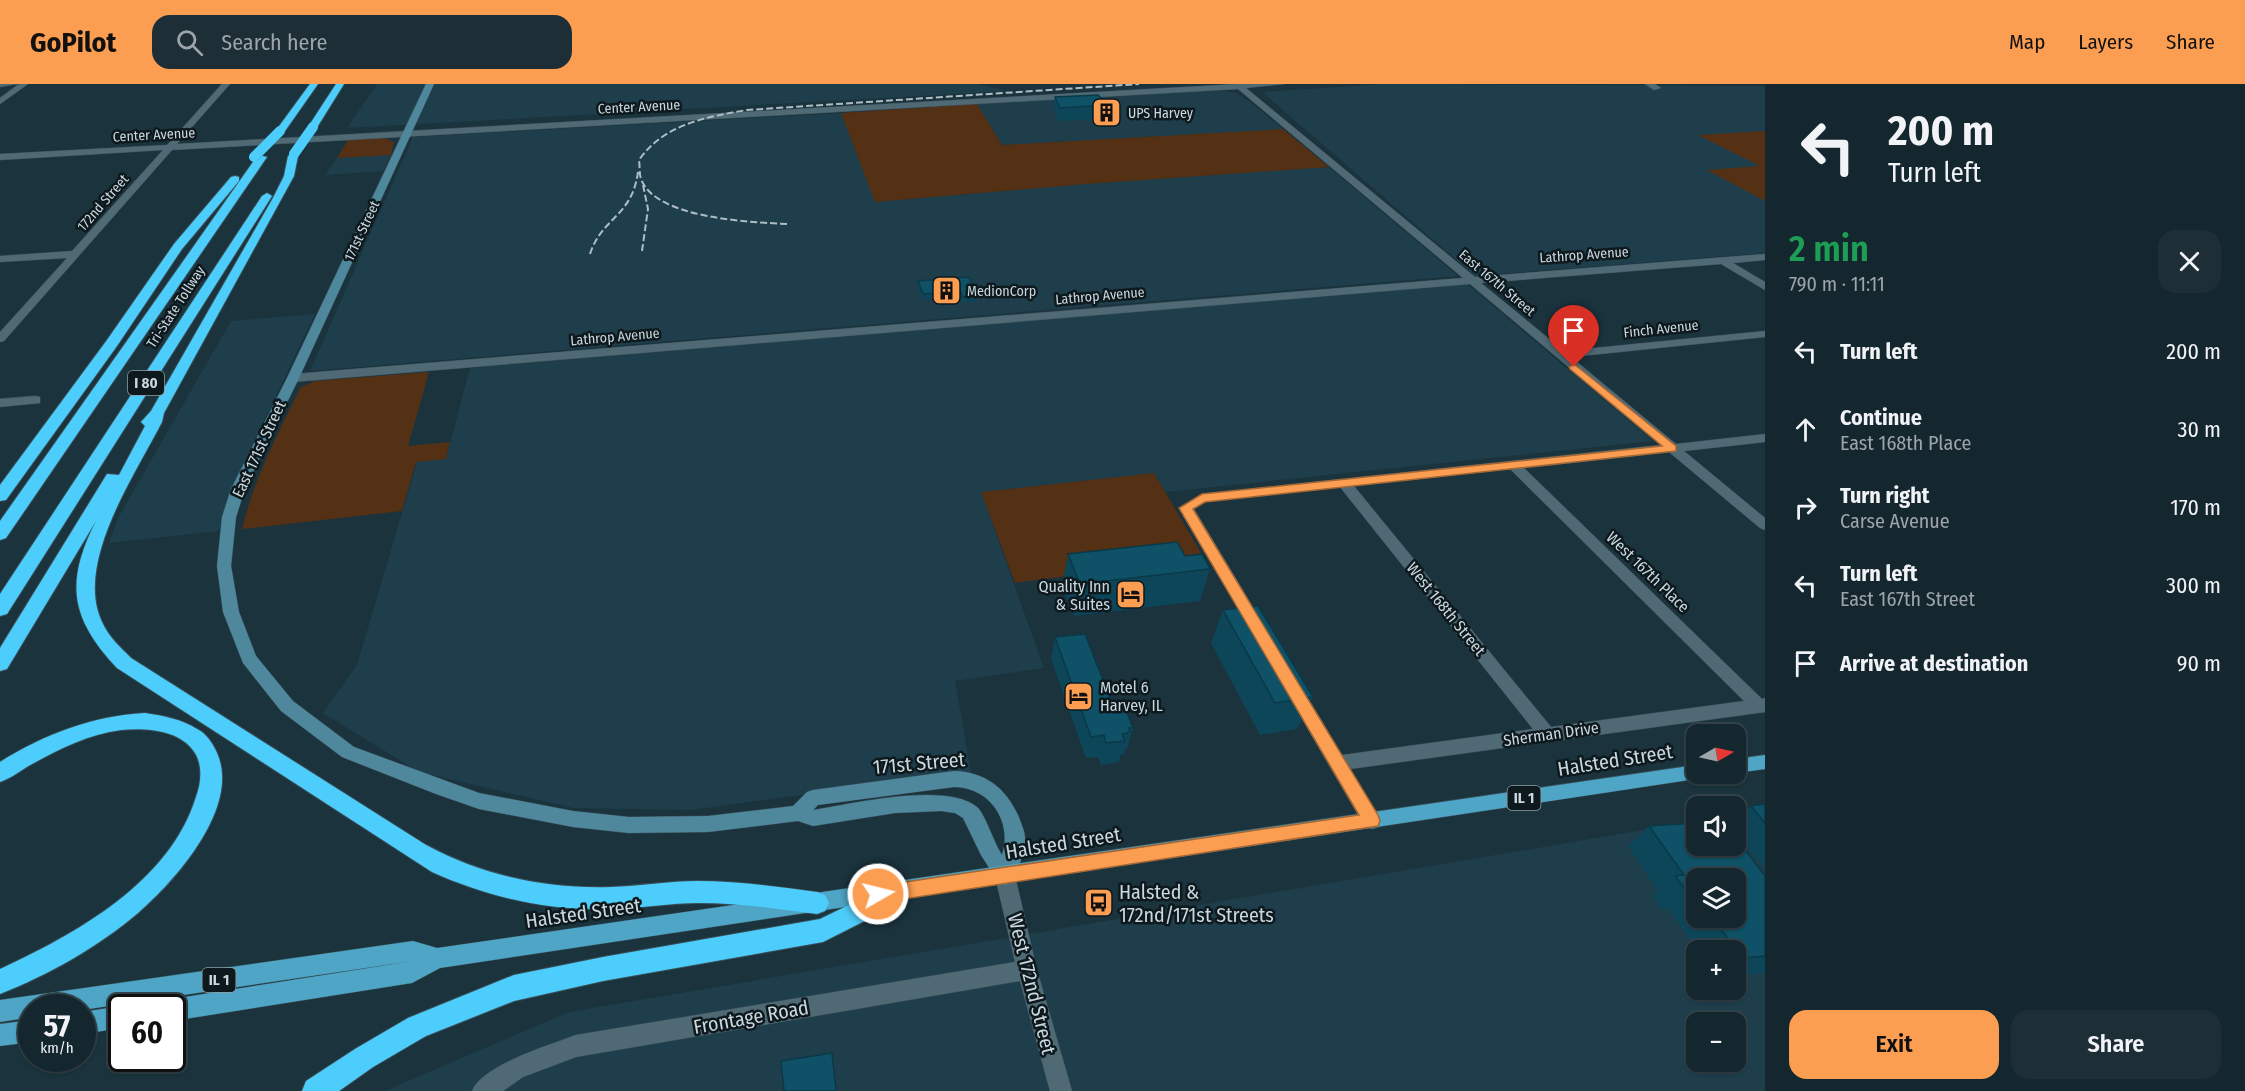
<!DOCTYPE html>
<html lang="en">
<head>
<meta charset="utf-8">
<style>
  :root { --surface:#14262e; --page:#1d2e36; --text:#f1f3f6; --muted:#9da5aa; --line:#33434a; --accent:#fc9e52 }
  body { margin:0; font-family:"Fira Sans Condensed",sans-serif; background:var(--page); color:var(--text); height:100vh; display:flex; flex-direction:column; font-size:22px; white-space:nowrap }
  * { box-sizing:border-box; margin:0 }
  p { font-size:20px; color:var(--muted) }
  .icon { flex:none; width:33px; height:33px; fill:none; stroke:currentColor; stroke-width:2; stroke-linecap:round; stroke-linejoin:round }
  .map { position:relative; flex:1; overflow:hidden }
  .side { display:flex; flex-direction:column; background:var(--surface); width:480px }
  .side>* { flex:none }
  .banner { background:#14262e; color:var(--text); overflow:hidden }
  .needle { width:39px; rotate:81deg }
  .buttons { position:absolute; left:1686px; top:640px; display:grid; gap:12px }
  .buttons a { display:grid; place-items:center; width:60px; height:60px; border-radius:12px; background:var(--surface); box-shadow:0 2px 4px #0004,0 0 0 2px var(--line); font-size:30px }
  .speed { position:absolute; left:18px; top:910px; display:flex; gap:12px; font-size:30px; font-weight:700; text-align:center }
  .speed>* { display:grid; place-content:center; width:78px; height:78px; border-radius:50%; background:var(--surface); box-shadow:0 2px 4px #0004,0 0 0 2px var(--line); line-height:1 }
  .speed small { font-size:15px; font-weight:400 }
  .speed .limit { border:3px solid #111; border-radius:9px; background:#fff; color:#111 }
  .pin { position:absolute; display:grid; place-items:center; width:51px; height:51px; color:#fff; margin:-62px -26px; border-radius:50% 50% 50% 0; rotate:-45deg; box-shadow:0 0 6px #0007 }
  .pin .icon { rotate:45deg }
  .me { position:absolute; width:66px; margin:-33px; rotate:82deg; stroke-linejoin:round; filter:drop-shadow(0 0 4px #0008) }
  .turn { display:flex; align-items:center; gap:21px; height:126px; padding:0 24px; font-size:27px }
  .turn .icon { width:78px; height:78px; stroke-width:2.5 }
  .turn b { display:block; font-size:42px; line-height:51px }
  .round { display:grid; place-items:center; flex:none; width:63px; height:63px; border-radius:18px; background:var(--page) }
  .headline { display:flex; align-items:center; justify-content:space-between; height:102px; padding:0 24px }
  h1 { font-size:36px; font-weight:600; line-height:45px; color:#1e9e55 }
  .primary-button { display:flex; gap:12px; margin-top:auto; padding:12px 24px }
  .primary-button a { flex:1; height:69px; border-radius:18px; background:var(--accent); color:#111; font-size:24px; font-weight:600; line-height:69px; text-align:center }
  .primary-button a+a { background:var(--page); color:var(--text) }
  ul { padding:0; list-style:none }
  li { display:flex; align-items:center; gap:18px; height:78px; padding:0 24px }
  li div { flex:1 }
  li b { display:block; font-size:22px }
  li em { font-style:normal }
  header { display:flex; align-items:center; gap:36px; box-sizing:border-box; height:84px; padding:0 30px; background:var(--accent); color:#111 }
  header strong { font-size:28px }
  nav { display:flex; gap:33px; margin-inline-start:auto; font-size:21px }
  .search { width:420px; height:54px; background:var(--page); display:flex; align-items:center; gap:15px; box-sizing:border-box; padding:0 21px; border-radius:18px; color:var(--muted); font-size:22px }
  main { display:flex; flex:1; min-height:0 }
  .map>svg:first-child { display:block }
</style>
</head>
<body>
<header>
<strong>GoPilot</strong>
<div class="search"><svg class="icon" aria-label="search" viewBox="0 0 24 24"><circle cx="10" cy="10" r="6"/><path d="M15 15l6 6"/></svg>Search here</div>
<nav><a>Map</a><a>Layers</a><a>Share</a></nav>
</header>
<main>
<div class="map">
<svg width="1765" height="1007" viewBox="0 0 1765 1007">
  <rect width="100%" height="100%" fill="#1a333d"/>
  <!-- built -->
  <path fill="#1e3e4c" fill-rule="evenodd" d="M377,0H977L1009,7L347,44Z
    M1385,0L1765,2V169L1475,192L1262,8Z
    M1222,6L1236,9L1250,18L1283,45L1002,61L977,20Z
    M841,29L876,118L1086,100L1329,83L1458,192L310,287L413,53Z
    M391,71L383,87L325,91L337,74Z
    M1466,199L1653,357L1166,408L1154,389L981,408L1044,584L955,597L971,688L691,726L573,724L419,688L323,629L357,581L417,378L446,375L470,284Z
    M315,230L227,415L219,447L109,459L118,434L231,237Z
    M1765,726V1007H385L569,928L1696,737V762H1736V731ZM1696,795H1736V834H1696ZM1696,867H1736V906H1696ZM1696,939H1736V978H1696Z"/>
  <!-- green -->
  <path fill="#543114" d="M977,20L1002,61L1283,45L1329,83L1086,100L875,118L841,29Z
    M1765,47V117L1707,86L1760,82L1698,51Z
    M384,54L394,58L391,71L337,74L348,56Z
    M429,288L408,362L450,358L446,375L416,378L402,427L242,445C254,394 278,349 301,303L315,297Z
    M1154,389L1204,474L1015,499L981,408Z"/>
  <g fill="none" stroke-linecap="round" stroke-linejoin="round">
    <defs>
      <path id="street" d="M0,0H17L0,3Z
        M19,0H28L0,20V14Z
        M222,0H230L177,60L1238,0H1284L1246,4L1475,193L1765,170V176L1733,179L1765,198V206L1721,180L1481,199L1564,267L1765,247V253L1571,273L1676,360L1765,350V358L1684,367L1765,434V446L1760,444L1669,368L1524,384L1762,615L1765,614V628L1350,685L1381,737L1379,743L1372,745L1365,743L1290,614L1288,609L1290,604L1296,603L1302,604L1342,671L1533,645L1340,403L1205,418L1194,425L1263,540L1260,544H1250L1179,424L1202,410L1661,361L1470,200L293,298L287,294L293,290L1463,194L1238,5L172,66L4,257L0,258V248L67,174L0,178V172L72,167L163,66L0,76V70L167,61ZM1510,385L1744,617L1551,643L1354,402Z
        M1645,0H1655L1661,4L1654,6Z
        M36,312L40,313V319L0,323V315Z
        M1005,783L1012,786L1015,792L1037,886L1072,1007H1050L1020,897L576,973L523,993L503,1007H472C482,981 550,961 576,951L1015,878L995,792L998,786Z"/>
      <path id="secondary" d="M426,0H434L299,294L245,405L236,433L231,482L239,528L256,572L293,617L354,663L479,709L573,727L629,733L708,732L793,722L807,708L813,706L954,687C987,688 1008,706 1020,736C1022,742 1025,748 1025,754C1026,768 1017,786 1012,798L1005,801L998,798L981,771L963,734L955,729L941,727L895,729L813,742L798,737L708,748L629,749L573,743L479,725L436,710L342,673L281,627L243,579L223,528L217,482L222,433L231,405L287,294ZM954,703C990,703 1013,738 1002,771C994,759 985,730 977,723C946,697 851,720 813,726L818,721Z"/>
      <path id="primary" d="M1765,671V685L1736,689V675Z
        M1696,681V690H1704L1696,695L440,884L412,899L172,937V924H162L164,918L172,915L413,877L82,926L32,924V933L0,938V916L413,857L437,864Z
        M122,922L126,924H122V944L82,950V928Z
        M32,936V958L0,962V940Z"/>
      <path id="highway" d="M310,0H318L285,47H279L277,45Z
        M336,0H344L316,45H310L308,43Z
        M293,69L298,72L294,92L164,329L162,338C135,391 74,479 102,538C108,552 120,563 131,574L426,761C484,792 545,805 611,803C640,802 669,797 698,797C738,797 777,803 817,808L825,811L829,819L825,827L817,830C778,825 739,819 699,819C670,819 642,824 613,825C549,827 490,814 432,788L117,584C70,534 65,498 96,437L7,585L0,587V564L107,390L119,391L145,342L141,338L151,327L273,114L284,92L288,72Z
        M258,71L267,73L6,454L0,456V437Z
        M235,92L239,93V97L182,165L117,262L6,416L0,417V401L107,256L174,160L231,93Z
        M267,109L272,112L7,530L0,532V510L262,112Z
        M145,629C164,632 181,635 197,645C207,650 213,660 217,669C241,723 175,797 138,829C98,863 48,891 0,910V885C76,850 170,798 196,713C201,700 203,682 195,669C180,645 145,644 121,646C89,650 59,665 32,680C21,686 12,694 0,698V678C45,650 92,632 145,629Z
        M898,797L906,800L910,808L906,816L823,858L603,897L514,917L426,952L373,983L339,1007H302L306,997L355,965L408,934L514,891L603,873L820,835Z"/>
    </defs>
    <!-- street casing -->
    <use href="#street" stroke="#3a4f58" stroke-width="1"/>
    <!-- secondary casing -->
    <use href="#secondary" stroke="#3a4f58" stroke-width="1"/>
    <!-- primary casing -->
    <use href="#primary" stroke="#3a4f58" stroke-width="1"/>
    <!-- highway casing -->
    <use href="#highway" stroke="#3a4f58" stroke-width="2"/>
    <!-- street -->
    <use href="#street" fill="#506a75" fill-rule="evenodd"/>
    <!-- secondary -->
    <use href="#secondary" fill="#4f889d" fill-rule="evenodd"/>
    <!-- primary -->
    <use href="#primary" fill="#4ea5c5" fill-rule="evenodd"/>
    <!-- highway -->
    <use href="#highway" fill="#4dcdfb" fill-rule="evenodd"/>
    <!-- rail -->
    <path stroke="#adbdc4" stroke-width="2" stroke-dasharray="7 3" stroke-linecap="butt" d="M787,140C751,138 656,135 641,95C639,89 640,82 639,76C664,40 706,33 747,26L1139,0
      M642,167L648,125L643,101
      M590,170C602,133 632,133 638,88"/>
    <defs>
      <path id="highway-bridge" d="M294,70L313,43
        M254,73L280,47"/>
    </defs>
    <!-- highway-bridge casing -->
    <use href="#highway-bridge" stroke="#3a4f58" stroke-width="10" stroke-linecap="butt"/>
    <!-- highway-bridge -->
    <use href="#highway-bridge" stroke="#4dcdfb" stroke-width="10"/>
  </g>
  <!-- wall -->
  <path fill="#0d4659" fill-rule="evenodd" d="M1055,13L1109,21L1107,34L1059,37L1054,26Z
    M969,193L977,212V217L963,218L960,212L923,215L918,202V197Z
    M1068,470L1185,472L1210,485L1200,517L1074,532L1062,503Z
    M1223,526L1313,613L1297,645L1260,651L1211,559Z
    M1055,553L1115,627L1133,644L1127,665H1125L1124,670H1121L1119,678L1101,681L1098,673L1086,674L1051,575Z
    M1765,720V784L1745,761L1749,757L1736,741V736L1751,722Z
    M1649,742L1765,792V889L1736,891V867H1698L1669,825L1662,826L1653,812L1658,807L1628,762ZM1696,795L1736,834H1696Z"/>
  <!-- building -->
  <path fill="#0f5167" stroke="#0a3948" stroke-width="1.5" d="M1098,11L1109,21L1060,24L1055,13Z
    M969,193L977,212L963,213L960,207L923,210L918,197Z
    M1177,458L1185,472L1202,470L1210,485L1080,500L1068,470Z
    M1258,522L1313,613L1275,619L1223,526Z
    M1085,550L1115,627L1126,626L1133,644H1129L1130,648L1122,650L1125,657L1106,659L1104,651L1091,653L1055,553Z
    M1765,720V739L1751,722Z
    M1696,739V762H1736V754L1765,792V872L1742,874L1713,834H1736V795H1696V810L1693,805L1686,806L1675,792L1684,791L1649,742Z
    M832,969L836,1007H784L781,977Z"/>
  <!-- route -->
  <path fill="#fc9e52" stroke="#a46735" stroke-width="1.5" d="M1574,280L1676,362V367L1205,418L1193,425L1378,731L1380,737L1378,742L878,819L872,816L869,810L872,805L878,802L1359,731L1179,424L1202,410L1662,362L1570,285L1569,283Z"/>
  <!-- icons -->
  <defs>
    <symbol id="building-square" viewBox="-11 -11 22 22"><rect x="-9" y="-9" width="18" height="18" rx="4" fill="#fc9e52" stroke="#0e191e"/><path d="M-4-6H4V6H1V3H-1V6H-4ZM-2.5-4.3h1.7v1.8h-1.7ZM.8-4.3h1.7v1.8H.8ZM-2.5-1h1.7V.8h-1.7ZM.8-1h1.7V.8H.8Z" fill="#111"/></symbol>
    <symbol id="hotel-square" viewBox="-11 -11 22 22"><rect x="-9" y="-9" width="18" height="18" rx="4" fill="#fc9e52" stroke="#0e191e"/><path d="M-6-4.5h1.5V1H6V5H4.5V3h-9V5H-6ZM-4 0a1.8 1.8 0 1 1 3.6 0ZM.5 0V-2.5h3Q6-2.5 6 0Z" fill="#111"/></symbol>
    <symbol id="bus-square" viewBox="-11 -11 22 22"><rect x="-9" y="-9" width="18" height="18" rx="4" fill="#fc9e52" stroke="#0e191e"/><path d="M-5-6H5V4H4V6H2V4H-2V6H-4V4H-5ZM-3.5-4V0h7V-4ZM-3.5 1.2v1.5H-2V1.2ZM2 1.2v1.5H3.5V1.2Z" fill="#111"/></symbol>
  </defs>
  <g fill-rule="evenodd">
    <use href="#building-square" x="1090" y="12" width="33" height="33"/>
    <use href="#building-square" x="930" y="190" width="33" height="33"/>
    <use href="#hotel-square" x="1114" y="494" width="33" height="33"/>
    <use href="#hotel-square" x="1062" y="596" width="33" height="33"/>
    <use href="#bus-square" x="1082" y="802" width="33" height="33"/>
  </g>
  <g text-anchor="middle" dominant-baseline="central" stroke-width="5" stroke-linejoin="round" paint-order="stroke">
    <!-- far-street labels -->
    <g font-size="14" fill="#c9d8de" stroke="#0e191e">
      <text transform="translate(639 23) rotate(-3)">Center Avenue</text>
      <text transform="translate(154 51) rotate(-3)">Center Avenue</text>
      <text transform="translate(103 119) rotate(-49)">172nd Street</text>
      <text transform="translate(362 147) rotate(-65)">171st Street</text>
      <text transform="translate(1584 171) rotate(-4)">Lathrop Avenue</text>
      <text transform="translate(1497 199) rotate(40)">East 167th Street</text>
      <text transform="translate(1100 212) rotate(-5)">Lathrop Avenue</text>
      <text transform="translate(176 223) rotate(-57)">Tri-State Tollway</text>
      <text transform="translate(1661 245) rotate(-6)">Finch Avenue</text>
      <text transform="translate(615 253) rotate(-5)">Lathrop Avenue</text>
    </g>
    <!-- far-poi labels -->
    <g font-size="14" fill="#c9d8de" stroke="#0e191e" text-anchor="start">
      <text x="1128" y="29">UPS Harvey</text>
      <text x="967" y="207">MedionCorp</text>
    </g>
    <!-- shield labels -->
    <g fill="#0e191e" stroke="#919fa4" stroke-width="1.5">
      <rect x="128" y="287" width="36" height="24" rx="4.5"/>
      <rect x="1507.5" y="702" width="33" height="24" rx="4.5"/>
      <rect x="202.5" y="884" width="33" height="24" rx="4.5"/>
    </g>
    <g font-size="15" font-weight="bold" fill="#c9d8de">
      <text x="146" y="299">I 80</text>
      <text x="1524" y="714">IL 1</text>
      <text x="219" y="896">IL 1</text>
    </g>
    <!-- street labels -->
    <g font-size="16" fill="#c9d8de" stroke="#0e191e">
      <text transform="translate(259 365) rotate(-65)">East 171st Street</text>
      <text transform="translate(1648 488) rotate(44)">West 167th Place</text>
      <text transform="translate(1446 525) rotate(51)">West 168th Street</text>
      <text transform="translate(1551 650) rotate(-8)">Sherman Drive</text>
    </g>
    <!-- poi labels -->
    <g font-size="16" fill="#c9d8de" stroke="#0e191e" text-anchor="end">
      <text x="1110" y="502">Quality Inn<tspan x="1110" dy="18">&amp; Suites</tspan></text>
      <text x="1100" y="603" text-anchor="start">Motel 6<tspan x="1100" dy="18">Harvey, IL</tspan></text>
    </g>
    <!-- near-street labels -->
    <g font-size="20" fill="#c9d8de" stroke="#0e191e">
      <text transform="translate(1615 676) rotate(-9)">Halsted Street</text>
      <text transform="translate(919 679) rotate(-5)">171st Street</text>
      <text transform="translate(1063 759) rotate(-9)">Halsted Street</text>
      <text transform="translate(583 829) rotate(-8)">Halsted Street</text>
      <text transform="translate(1032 900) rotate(76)">West 172nd Street</text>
      <text transform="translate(751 933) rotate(-10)">Frontage Road</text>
    </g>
    <!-- near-poi labels -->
    <g font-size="20" fill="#c9d8de" stroke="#0e191e" text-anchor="start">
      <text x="1119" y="808">Halsted &amp;<tspan x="1119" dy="23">172nd/171st Streets</tspan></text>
    </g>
  </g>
</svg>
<div class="buttons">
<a><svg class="needle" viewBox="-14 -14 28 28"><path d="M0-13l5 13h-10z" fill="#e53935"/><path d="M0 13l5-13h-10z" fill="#9da5aa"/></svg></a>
<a><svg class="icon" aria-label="sound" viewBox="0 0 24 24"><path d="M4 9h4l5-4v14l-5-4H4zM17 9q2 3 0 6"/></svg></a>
<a><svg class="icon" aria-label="layers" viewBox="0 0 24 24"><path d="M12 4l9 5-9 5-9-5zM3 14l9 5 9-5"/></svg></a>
<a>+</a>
<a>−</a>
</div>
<div class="speed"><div>57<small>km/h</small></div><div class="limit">60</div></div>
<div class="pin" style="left:1574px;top:283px;background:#d93025"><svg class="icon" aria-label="arrive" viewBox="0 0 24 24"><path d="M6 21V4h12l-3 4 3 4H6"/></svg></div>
<svg class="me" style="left:878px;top:810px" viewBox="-20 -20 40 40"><circle r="17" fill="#fc9e52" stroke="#fff" stroke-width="3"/><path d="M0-11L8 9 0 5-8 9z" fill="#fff"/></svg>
</div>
<section class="side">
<div class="banner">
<div class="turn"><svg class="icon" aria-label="left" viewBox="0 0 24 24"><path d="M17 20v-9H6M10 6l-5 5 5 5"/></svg><div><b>200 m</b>Turn left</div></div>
</div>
<div class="headline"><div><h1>2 min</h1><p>790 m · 11:11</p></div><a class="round"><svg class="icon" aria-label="close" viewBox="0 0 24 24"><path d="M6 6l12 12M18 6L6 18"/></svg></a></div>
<ul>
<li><svg class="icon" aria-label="left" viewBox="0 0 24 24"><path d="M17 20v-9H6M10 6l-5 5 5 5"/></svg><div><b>Turn left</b></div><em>200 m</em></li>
<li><svg class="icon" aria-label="ahead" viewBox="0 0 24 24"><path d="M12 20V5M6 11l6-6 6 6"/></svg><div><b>Continue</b><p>East 168th Place</p></div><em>30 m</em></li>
<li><svg class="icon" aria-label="right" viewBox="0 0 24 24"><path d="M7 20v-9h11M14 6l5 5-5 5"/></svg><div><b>Turn right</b><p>Carse Avenue</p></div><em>170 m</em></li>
<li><svg class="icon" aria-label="left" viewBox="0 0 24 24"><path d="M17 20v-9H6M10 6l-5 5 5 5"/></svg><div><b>Turn left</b><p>East 167th Street</p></div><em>300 m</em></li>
<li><svg class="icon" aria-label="arrive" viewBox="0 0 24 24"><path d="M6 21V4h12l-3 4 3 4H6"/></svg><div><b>Arrive at destination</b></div><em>90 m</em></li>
</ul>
<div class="primary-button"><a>Exit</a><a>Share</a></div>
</section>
</main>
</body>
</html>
